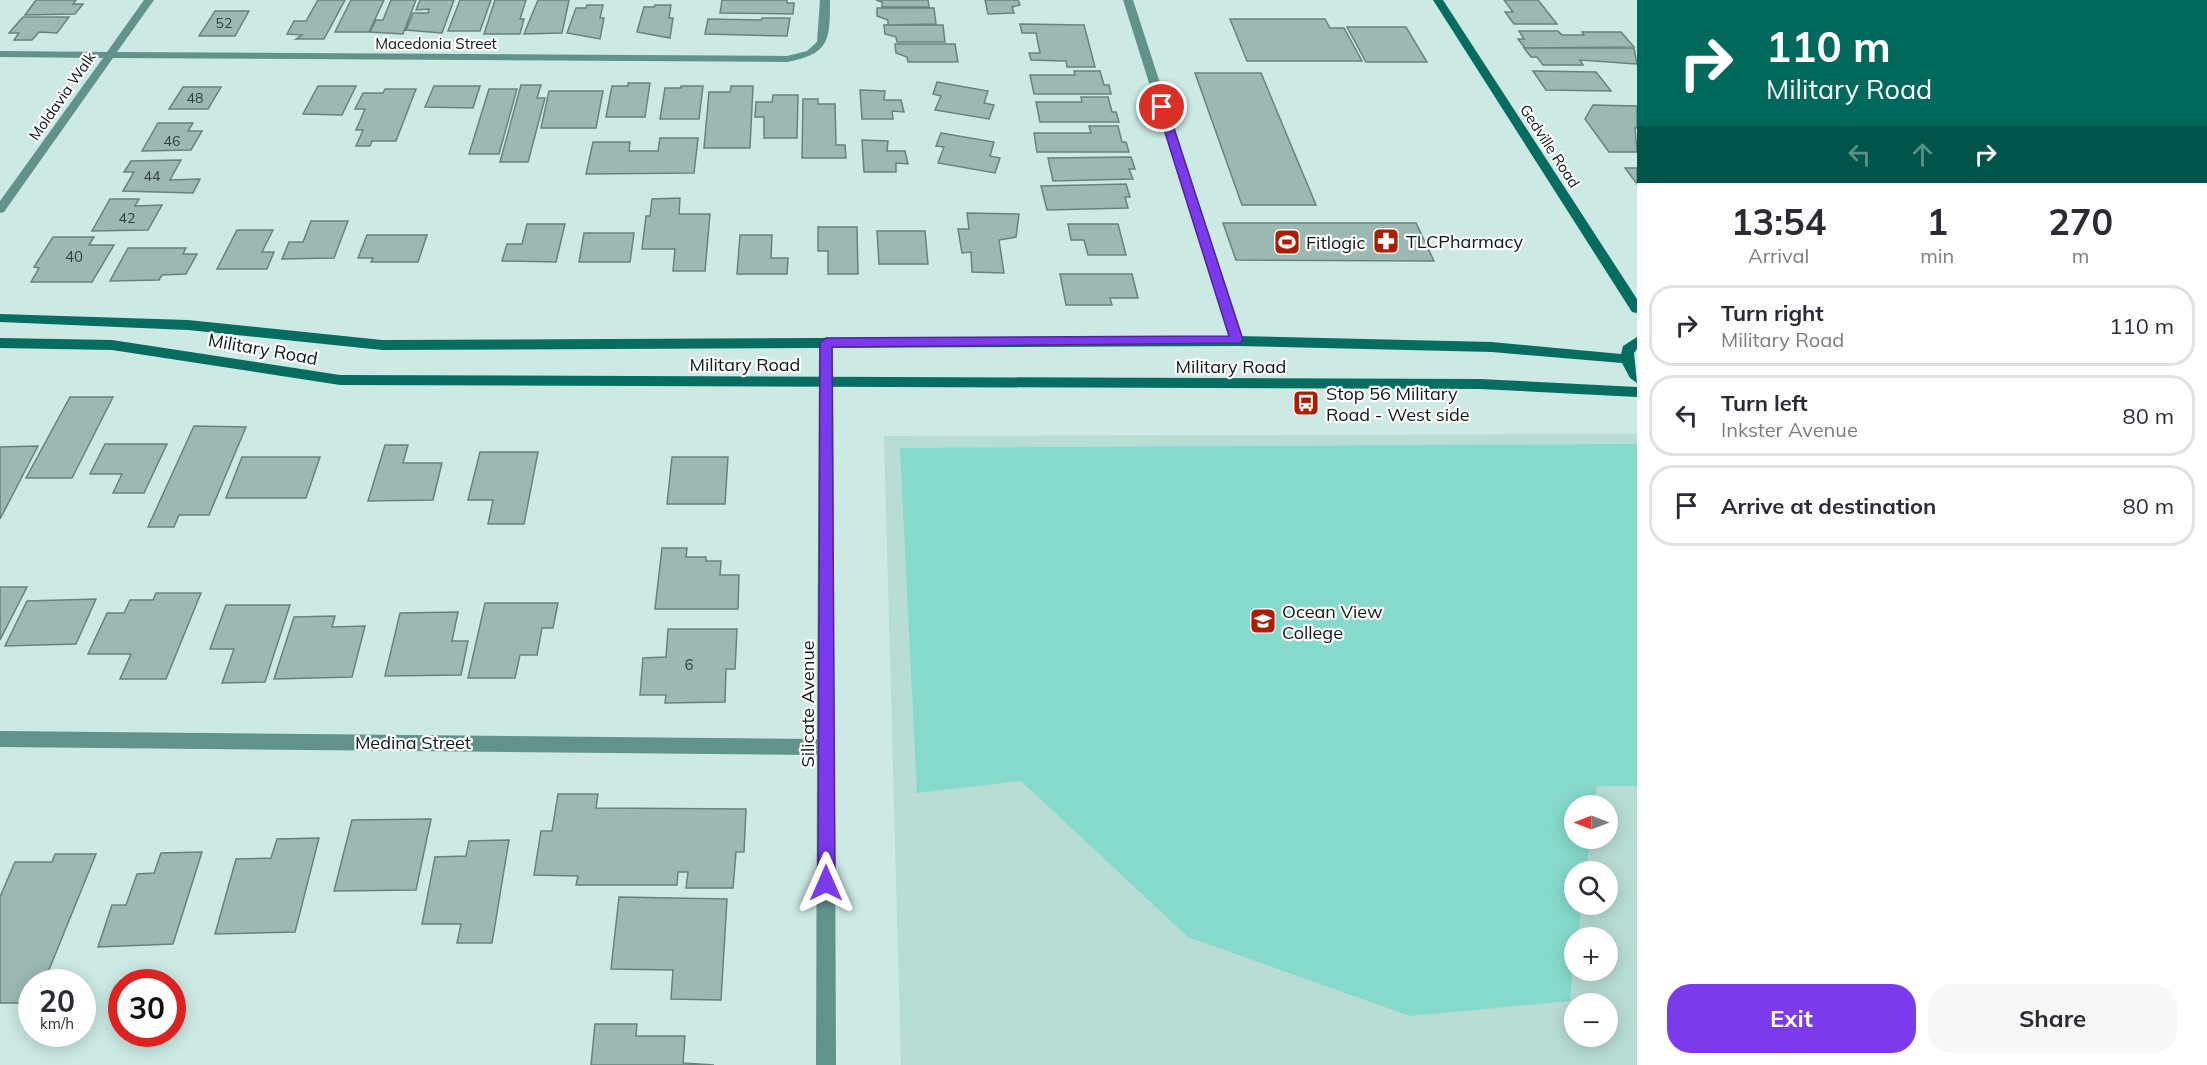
<!DOCTYPE html>
<html lang="en">
<head>
<meta charset="utf-8">
<style>
  :root { --surface:#fff; --page:#f7f7f7; --text:#2b2b33; --muted:#7c7c81; --line:#e1e1e2; --accent:#7c3aed }
  body { margin:0; font-family:Mulish,sans-serif; background:var(--page); color:var(--text); height:100vh; display:flex; flex-direction:column; font-size:22px; white-space:nowrap }
  * { box-sizing:border-box; margin:0 }
  p { font-size:20px; color:var(--muted) }
  .icon { flex:none; width:33px; height:33px; fill:none; stroke:currentColor; stroke-width:2; stroke-linecap:round; stroke-linejoin:round }
  .map { position:relative; flex:1; overflow:hidden }
  .panel { display:flex; flex-direction:column; background:var(--surface); width:570px }
  .panel>* { flex:none }
  .hud { background:#00695c; color:#fff; overflow:hidden }
  .needle { width:39px; rotate:270deg }
  .buttons { position:absolute; left:1564px; top:795px; display:grid; gap:12px }
  .buttons a { display:grid; place-items:center; width:54px; height:54px; border-radius:50%; background:var(--surface); box-shadow:0 3px 15px #0003; font-size:30px }
  .speed { position:absolute; left:18px; top:969px; display:flex; gap:12px; font-size:30px; font-weight:700; text-align:center }
  .speed>* { display:grid; place-content:center; width:78px; height:78px; border-radius:50%; background:var(--surface); box-shadow:0 3px 15px #0003; line-height:1 }
  .speed small { font-size:15px; font-weight:400 }
  .speed .limit { border:9px solid #d22; background:#fff; color:#111 }
  .pin { position:absolute; display:grid; place-items:center; width:51px; height:51px; color:#fff; margin:-26px; border:3px solid #fff; border-radius:50%; box-shadow:0 2px 6px #0007 }
  .me { position:absolute; width:66px; margin:-33px; rotate:0deg; stroke-linejoin:round; filter:drop-shadow(0 0 4px #0008) }
  .turn { display:flex; align-items:center; gap:21px; height:126px; padding:0 30px; font-size:27px }
  .turn .icon { width:78px; height:78px; stroke-width:2.5 }
  .turn b { display:block; font-size:42px; line-height:51px }
  .lanes { display:flex; align-items:center; height:57px; padding:0 30px; background:#0003; justify-content:center; gap:30px; direction:ltr }
  .lanes .off { opacity:.35 }
  .eta { display:flex; justify-content:space-evenly; align-items:center; height:102px; text-align:center }
  .eta b { font-size:36px; font-weight:700; line-height:42px }
  .action { display:flex; gap:12px; margin-top:auto; padding:12px 30px }
  .action a { flex:1; height:69px; border-radius:24px; background:var(--accent); color:#fff; font-size:24px; font-weight:700; line-height:69px; text-align:center }
  .action a+a { background:var(--page); color:var(--text) }
  ul { padding:0; list-style:none }
  li { display:flex; align-items:center; gap:18px; height:81px; margin:0 12px 9px; padding:0 18px; border:3px solid var(--line); border-radius:24px }
  li div { flex:1 }
  li b { display:block; font-size:22px }
  li em { font-style:normal }
  main { display:flex; flex:1; min-height:0 }
  .map>svg:first-child { display:block }
</style>
</head>
<body>
<main>
<div class="map">
<svg width="1637" height="1065" viewBox="0 0 1637 1065">
  <rect width="100%" height="100%" fill="#cce9e3"/>
  <!-- built -->
  <path fill="#b8ddd5" fill-rule="evenodd" d="M1637,434V1065H901L884,436ZM1575,806H1608V838H1575ZM1575,872H1608V904H1575ZM1575,938H1608V970H1575ZM1575,1004H1608V1036H1575Z"/>
  <!-- green -->
  <path fill="#86dacc" d="M1637,444V786H1597L1594,805L1575,806V838L1590,839L1586,871L1575,872V904L1582,905L1578,937L1575,938L1570,1001L1410,1016L1188,937L1021,781L917,793L900,448Z"/>
  <!-- building -->
  <path fill="#9cb8b2" stroke="#68827d" stroke-width="1.5" d="M36,0H76L73,4H83L75,14L25,15Z
    M318,0H345L324,39H296L302,35L287,34L294,21H306Z
    M351,0H384L369,32H335Z
    M391,0H416L403,34L370,32L376,20H383Z
    M420,0H454L442,33L406,30L413,13H428L429,9L416,10Z
    M460,0H491L480,31H448Z
    M495,0H526L520,19H524L520,34H484Z
    M538,0H569L562,33L524,34Z
    M722,0H787V3H794L793,14L720,13Z
    M876,0H928L929,7H882V2Z
    M985,0H1018L1020,5L1012,7L1014,13L988,14Z
    M1504,0H1538L1557,24H1514L1505,12H1513Z
    M587,5H603L600,18H604L600,39L567,33L576,8H586Z
    M655,5H671L669,18H673L670,38L637,32L644,7H654Z
    M877,8H934L936,24L888,25V20L877,16Z
    M215,11H249L235,36H199Z
    M23,17H69L57,33L39,32L32,40H14L19,33H9Z
    M762,18H790L787,36L705,34L708,19L761,20Z
    M1230,19H1325L1330,28H1344L1362,61H1247Z
    M1020,24L1084,25L1095,67H1067L1066,61L1031,60L1029,53H1040L1036,33H1022Z
    M884,25H943L945,42H897L896,37L885,34Z
    M1347,27H1406L1427,62H1366Z
    M1519,31H1558L1562,35H1584L1582,32H1621L1634,47L1525,48L1518,39H1524Z
    M895,44H955L958,62H908L907,57L896,53Z
    M1524,48H1634L1637,64L1580,60L1583,65H1543L1537,57H1531Z
    M1074,71H1100L1104,85H1109L1111,94H1034L1030,75H1075Z
    M1533,71L1596,72L1611,91L1546,90Z
    M1195,73H1261L1316,205H1242Z
    M937,82L988,91L984,103L994,105L989,119L935,110L941,96L933,94Z
    M628,83H650L645,117H606L612,86H628Z
    M521,85H541L537,98H545L528,162H500Z
    M318,86H356L342,115L303,114Z
    M434,86H480L473,108L425,107Z
    M681,86H703L699,119H660L665,88H681Z
    M731,86H753L750,148H704L709,92H730Z
    M183,87H221L208,109H169Z
    M385,89H416L396,141H372L370,146H356L363,130H356L365,109H355L363,93H383Z
    M489,89H517L499,154H469Z
    M860,90L885,91L884,100H901L904,112L892,111L893,119H862Z
    M549,91H603L596,128H541Z
    M773,95H798L797,138H764V117H755L756,102H772Z
    M1081,97H1108L1112,112H1116L1119,122H1040L1036,102H1082Z
    M803,99H818V104H835L836,145H845L846,158H802Z
    M1593,105L1637,106V128H1635L1637,152H1609L1585,119Z
    M158,123H193L188,131H202L191,150L142,151Z
    M1089,126H1118L1122,142H1126L1129,152H1037L1034,133H1091Z
    M941,133L994,142L990,156L1000,158L995,173L938,163L944,147L936,146Z
    M660,138H698L694,173L586,174L593,142H630L629,151H658Z
    M862,140L888,141L887,151H905L908,164L896,163V172H864Z
    M1131,157L1135,169H1129L1133,179L1053,181L1048,158Z
    M181,160L170,180L200,179L193,193L123,191L134,172H124L131,161Z
    M1625,168H1637V184Z
    M1126,184L1130,197H1125L1128,208L1047,210L1041,186Z
    M680,198L679,214H710L705,271H673L675,249H642L646,216H650L652,199Z
    M110,199H139L135,206L162,205L148,230L92,231Z
    M967,213L1019,214L1016,237L999,240L1004,273L972,272L971,252L962,253L958,229H969Z
    M311,221H348L334,258L282,259L289,242H303Z
    M1223,223H1416L1434,261L1236,260Z
    M527,224H565L556,262L502,261L507,244H522Z
    M1068,224H1118L1126,255H1088L1084,240H1071Z
    M818,227H857L858,274H828V251H818Z
    M237,230H273L262,252H274L267,269H217Z
    M877,231H925L928,264H879Z
    M584,233H634L630,262H579Z
    M367,235H427L418,262H371L373,258H358Z
    M740,235H772L771,258H788L787,274H737Z
    M53,237H94L89,245H114L92,282H31L39,268L34,267Z
    M128,248H186L183,254H197L186,274L162,275L159,280L110,281Z
    M1060,274H1132L1138,298H1110L1112,305H1066Z
    M70,397H113L72,478H26Z
    M194,426L246,427L209,515H179L174,527H148Z
    M105,444H167L144,493H113L122,474H90Z
    M385,445H408L403,463H442L433,500L368,501Z
    M38,446L0,519V447Z
    M480,452H538L524,524H488L493,500H468Z
    M242,457H320L306,498H226Z
    M672,457H728L725,504H667Z
    M662,548H687L686,557H706V561H721L720,575H739L738,609H655Z
    M0,587H27L0,640Z
    M156,593H201L166,679H120L131,654H88L107,613H124L130,600H153Z
    M96,599L76,644L5,646L27,601Z
    M485,603H558L553,628H542L537,655H520L515,678H468Z
    M226,605H290L265,682L222,683L234,649H210Z
    M458,612L452,641H468L461,675L385,676L400,613Z
    M335,616L332,627L365,626L352,677L274,679L294,617Z
    M668,629H737L735,669H726L725,702L665,703L666,695H640L643,658L666,657Z
    M558,794H598L596,808L746,809L744,852H736L733,888H686L688,872H678L677,885H576L578,876L534,875L541,831H552Z
    M431,819L416,890L334,891L352,820Z
    M319,838L295,932L215,934L236,859L271,858L277,839Z
    M509,840L492,943H457L461,924H422L435,857L466,856L469,841Z
    M202,852L173,944L98,947L112,905H126L137,874L154,873L161,853Z
    M55,854H96L44,982H32V1003H0V897L15,862H52Z
    M619,897L727,899L721,1000L671,999L673,970L611,969Z
    M595,1024H637L636,1036H685L683,1063L714,1065H591Z"/>
  <g fill="none" stroke-linecap="round" stroke-linejoin="round">
    <!-- street -->
    <path fill="#61938a" fill-rule="evenodd" d="M144,0H154L117,52L787,56L807,51L817,42L820,0H830C830,40 830,54 787,62L113,58L4,212L0,213V201L103,58L0,57V51L107,52Z
      M1123,0H1133L1244,341L1242,344H1232L1230,341Z
      M826,338L833,343L836,1065H816L817,755L0,747V731L817,739L819,343Z"/>
    <!-- secondary -->
    <path fill="#086d61" fill-rule="evenodd" d="M1433,0H1443L1637,299V313L1632,312Z
      M0,314L188,320L382,340L1237,336L1492,342L1621,354L1623,346L1637,337V349L1634,353L1637,383L1630,378L1622,363L1492,352L1237,346L382,350L188,330L0,322Z
      M0,338L112,340L340,375L1480,379L1637,387V397L1480,389L340,385L112,350L0,348Z"/>
  </g>
  <!-- route -->
  <path fill="#7c3aed" stroke="#51269a" stroke-width="1.5" d="M1162,104L1167,107L1243,340L1241,343L832,347L835,883L832,889L826,892L820,889L818,883L820,343L826,338L1229,336L1157,107Z"/>
  <!-- icons -->
  <defs>
    <symbol id="pharmacy-square" viewBox="-11 -11 22 22"><rect x="-9" y="-9" width="18" height="18" rx="4" fill="#ac1e04" stroke="#fff"/><path d="M-2-6h4v4h4v4h-4v4h-4v-4h-4v-4h4Z" fill="#fff"/></symbol>
    <symbol id="stadium-square" viewBox="-11 -11 22 22"><rect x="-9" y="-9" width="18" height="18" rx="4" fill="#ac1e04" stroke="#fff"/><path d="M0-5a6.5 5 0 1 0 0 10a6.5 5 0 1 0 0-10ZM-3.5-1.8h7v3.6h-7Z" fill="#fff"/></symbol>
    <symbol id="bus-square" viewBox="-11 -11 22 22"><rect x="-9" y="-9" width="18" height="18" rx="4" fill="#ac1e04" stroke="#fff"/><path d="M-5-6H5V4H4V6H2V4H-2V6H-4V4H-5ZM-3.5-4V0h7V-4ZM-3.5 1.2v1.5H-2V1.2ZM2 1.2v1.5H3.5V1.2Z" fill="#fff"/></symbol>
    <symbol id="school-square" viewBox="-11 -11 22 22"><rect x="-9" y="-9" width="18" height="18" rx="4" fill="#ac1e04" stroke="#fff"/><path d="M0-5L7-2L0 1L-7-2ZM-4 1L0 2.5L4 1V4Q0 6-4 4Z" fill="#fff"/></symbol>
  </defs>
  <g fill-rule="evenodd">
    <use href="#pharmacy-square" x="1371" y="226" width="30" height="30"/>
    <use href="#stadium-square" x="1272" y="227" width="30" height="30"/>
    <use href="#bus-square" x="1291" y="388" width="30" height="30"/>
    <use href="#school-square" x="1248" y="606" width="30" height="30"/>
  </g>
  <g text-anchor="middle" dominant-baseline="central" stroke-width="4.5" stroke-linejoin="round" paint-order="stroke">
    <!-- far-number labels -->
    <g font-size="14" fill="#303f3c">
      <text x="224" y="23">52</text>
      <text x="195" y="98">48</text>
      <text x="172" y="141">46</text>
      <text x="152" y="176">44</text>
      <text x="127" y="218">42</text>
    </g>
    <!-- far-street labels -->
    <g font-size="15" fill="#0c1715" stroke="#fff">
      <text x="436" y="43">Macedonia Street</text>
      <text transform="translate(62 96) rotate(-55)">Moldavia Walk</text>
      <text transform="translate(1550 146) rotate(57)">Gedville Road</text>
    </g>
    <!-- number labels -->
    <g font-size="15" fill="#303f3c">
      <text x="74" y="256">40</text>
      <text x="689" y="664">6</text>
    </g>
    <!-- poi labels -->
    <g font-size="18" fill="#0c1715" stroke="#fff" text-anchor="start">
      <text x="1406" y="241">TLCPharmacy</text>
      <text x="1306" y="242">Fitlogic</text>
      <text x="1326" y="393">Stop 56 Military<tspan x="1326" dy="21">Road - West side</tspan></text>
      <text x="1282" y="611">Ocean View<tspan x="1282" dy="21">College</tspan></text>
    </g>
    <!-- street labels -->
    <g font-size="18" fill="#0c1715" stroke="#fff">
      <text transform="translate(263 349) rotate(10)">Military Road</text>
      <text x="745" y="364">Military Road</text>
      <text x="1231" y="366">Military Road</text>
      <text transform="translate(807 704) rotate(-90)">Silicate Avenue</text>
      <text x="413" y="742">Medina Street</text>
    </g>
  </g>
</svg>
<div class="buttons">
<a><svg class="needle" viewBox="-14 -14 28 28"><path d="M0-13l5 13h-10z" fill="#e53935"/><path d="M0 13l5-13h-10z" fill="#7c7c81"/></svg></a>
<a><svg class="icon" aria-label="search" viewBox="0 0 24 24"><circle cx="10" cy="10" r="6"/><path d="M15 15l6 6"/></svg></a>
<a>+</a>
<a>−</a>
</div>
<div class="speed"><div>20<small>km/h</small></div><div class="limit">30</div></div>
<div class="pin" style="left:1162px;top:107px;background:#d93025"><svg class="icon" aria-label="arrive" viewBox="0 0 24 24"><path d="M6 21V4h12l-3 4 3 4H6"/></svg></div>
<svg class="me" style="left:826px;top:883px" viewBox="-20 -20 40 40"><path d="M0-17L14 15 0 8-14 15z" fill="#7c3aed" stroke="#fff" stroke-width="4"/></svg>
</div>
<section class="panel">
<div class="hud">
<div class="turn"><svg class="icon" aria-label="right" viewBox="0 0 24 24"><path d="M7 20v-9h11M14 6l5 5-5 5"/></svg><div><b>110 m</b>Military Road</div></div>
<div class="lanes"><svg class="icon off" aria-label="left" viewBox="0 0 24 24"><path d="M17 20v-9H6M10 6l-5 5 5 5"/></svg><svg class="icon off" aria-label="ahead" viewBox="0 0 24 24"><path d="M12 20V5M6 11l6-6 6 6"/></svg><svg class="icon" aria-label="right" viewBox="0 0 24 24"><path d="M7 20v-9h11M14 6l5 5-5 5"/></svg></div>
</div>
<div class="eta">
<div><b>13:54</b><p>Arrival</p></div>
<div><b>1</b><p>min</p></div>
<div><b>270</b><p>m</p></div>
</div>
<ul>
<li><svg class="icon" aria-label="right" viewBox="0 0 24 24"><path d="M7 20v-9h11M14 6l5 5-5 5"/></svg><div><b>Turn right</b><p>Military Road</p></div><em>110 m</em></li>
<li><svg class="icon" aria-label="left" viewBox="0 0 24 24"><path d="M17 20v-9H6M10 6l-5 5 5 5"/></svg><div><b>Turn left</b><p>Inkster Avenue</p></div><em>80 m</em></li>
<li><svg class="icon" aria-label="arrive" viewBox="0 0 24 24"><path d="M6 21V4h12l-3 4 3 4H6"/></svg><div><b>Arrive at destination</b></div><em>80 m</em></li>
</ul>
<div class="action"><a>Exit</a><a>Share</a></div>
</section>
</main>
</body>
</html>
